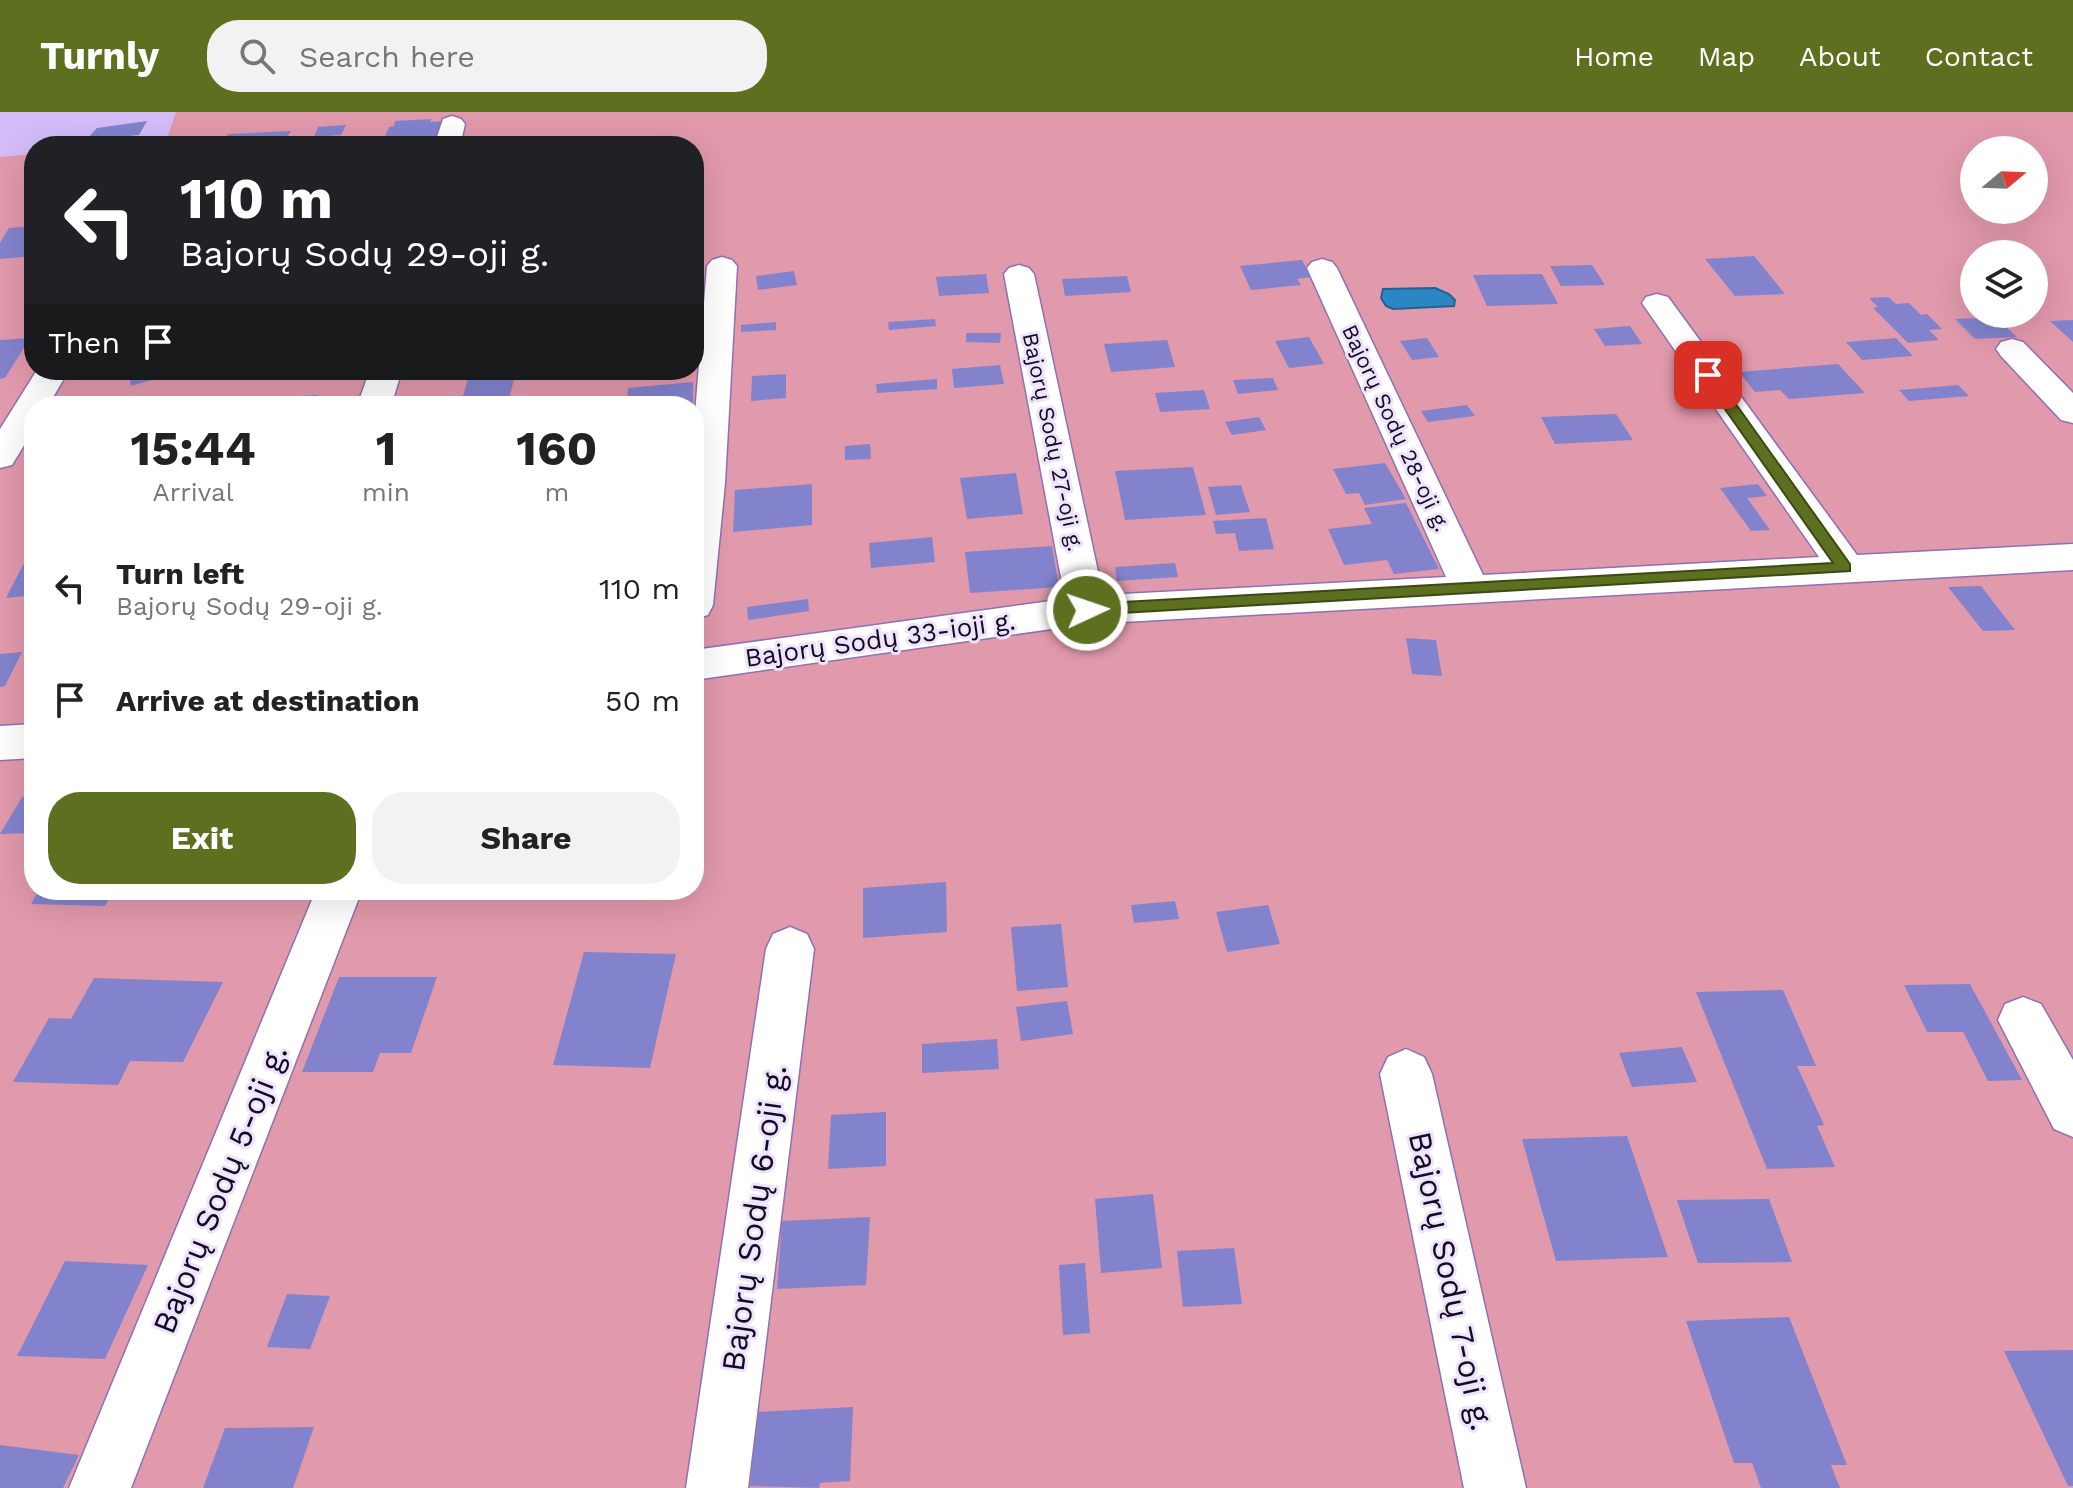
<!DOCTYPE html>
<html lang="en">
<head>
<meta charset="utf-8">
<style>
  :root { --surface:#fff; --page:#f2f2f2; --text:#222; --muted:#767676; --accent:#5d701f }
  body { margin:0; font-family:"Work Sans",sans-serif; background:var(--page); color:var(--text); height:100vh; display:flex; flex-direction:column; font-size:30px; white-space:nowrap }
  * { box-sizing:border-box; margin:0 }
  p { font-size:26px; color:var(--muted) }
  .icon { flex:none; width:44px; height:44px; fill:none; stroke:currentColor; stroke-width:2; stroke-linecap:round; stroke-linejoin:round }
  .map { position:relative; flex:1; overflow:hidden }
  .panel { position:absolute; left:24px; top:284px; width:680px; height:504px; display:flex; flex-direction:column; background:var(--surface); border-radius:32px; box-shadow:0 8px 32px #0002 }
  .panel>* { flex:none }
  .banner { position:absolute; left:24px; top:24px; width:680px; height:244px; border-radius:32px; box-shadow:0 8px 32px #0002; background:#202124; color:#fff; overflow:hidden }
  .needle { width:52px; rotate:71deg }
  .tools { position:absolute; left:1960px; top:24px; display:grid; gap:16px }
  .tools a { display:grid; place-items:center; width:88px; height:88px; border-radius:50%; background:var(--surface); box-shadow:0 8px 32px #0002; font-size:40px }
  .pin { position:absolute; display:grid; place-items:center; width:68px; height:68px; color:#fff; margin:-34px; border-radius:16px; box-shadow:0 4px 12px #0006 }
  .me { position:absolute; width:88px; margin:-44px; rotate:87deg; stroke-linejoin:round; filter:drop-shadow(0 0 6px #0008) }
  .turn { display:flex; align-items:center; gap:28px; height:168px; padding:0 24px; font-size:36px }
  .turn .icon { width:104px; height:104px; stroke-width:2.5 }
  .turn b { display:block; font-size:56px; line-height:68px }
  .then { display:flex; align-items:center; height:76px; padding:0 24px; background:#0003; gap:16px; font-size:30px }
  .eta { display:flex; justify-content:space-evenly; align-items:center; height:136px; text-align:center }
  .eta b { font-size:48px; font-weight:700; line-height:56px }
  .action { display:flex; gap:16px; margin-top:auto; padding:16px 24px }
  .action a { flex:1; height:92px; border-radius:32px; background:var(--accent); color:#fff; font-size:32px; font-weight:700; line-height:92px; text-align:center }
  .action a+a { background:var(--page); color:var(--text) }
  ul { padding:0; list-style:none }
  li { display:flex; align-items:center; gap:24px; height:112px; padding:0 24px }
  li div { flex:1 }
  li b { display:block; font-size:30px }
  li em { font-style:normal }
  header { display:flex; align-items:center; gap:48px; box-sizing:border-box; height:112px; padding:0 40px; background:var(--accent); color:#fff }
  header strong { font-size:38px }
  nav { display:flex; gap:44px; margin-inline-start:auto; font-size:28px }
  .search { width:560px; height:72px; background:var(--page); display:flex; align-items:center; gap:20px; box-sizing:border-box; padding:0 28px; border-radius:32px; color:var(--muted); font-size:30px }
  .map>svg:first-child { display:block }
</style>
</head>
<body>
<header>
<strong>Turnly</strong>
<div class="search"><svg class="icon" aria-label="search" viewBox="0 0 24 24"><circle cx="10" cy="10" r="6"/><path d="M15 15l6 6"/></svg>Search here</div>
<nav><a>Home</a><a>Map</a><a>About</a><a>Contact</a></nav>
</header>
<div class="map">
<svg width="2073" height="1376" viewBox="0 0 2073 1376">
  <rect width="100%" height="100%" fill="#d3bcf8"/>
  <!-- green -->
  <path fill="#e199ac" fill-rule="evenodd" d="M176,0H2073V1376H0V45L34,42V258H694V34H142L165,32ZM1974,38H2034V98H1974ZM1974,142H2034V202H1974ZM34,294H694V778H34Z"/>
  <!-- water -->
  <path fill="#2a87c3" stroke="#246193" stroke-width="2" d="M1435,176L1449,182L1455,188L1454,194L1393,197L1386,194L1381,186L1383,177Z"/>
  <!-- building -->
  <path fill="#8283cc" d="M432,7L430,10L447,9L441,28L382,32L389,15L394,14L395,9Z
    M147,9L139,23L129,24L127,29L81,33L97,16Z
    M346,13L341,23L314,25L318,15Z
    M291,19L284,30L221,34L228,22Z
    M34,114V144L0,147V131L9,116Z
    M1754,144L1785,182L1735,184L1705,147Z
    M1302,148L1311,165L1297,167L1301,173L1251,178L1240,154Z
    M1592,153L1605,173L1561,174L1550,154Z
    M794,159L797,173L758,178L756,164Z
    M986,162L989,181L939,184L936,165Z
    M1542,162L1558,192L1487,194L1473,163Z
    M1127,164L1131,180L1065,184L1062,167Z
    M1888,185L1896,192L1909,191L1921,203L1927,202L1942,217L1929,218L1939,228L1908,231L1873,196L1878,195L1869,186Z
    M1980,206L1986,211L2001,210L2017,225L1975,227L1955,207Z
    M935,207L936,214L889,218L888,210Z
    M2073,208V230L2050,209Z
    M776,210V218L741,220V213Z
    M1630,214L1642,232L1605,234L1594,217Z
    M966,221H1001L1000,231L966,230Z
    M1309,225L1324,252L1289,256L1275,229Z
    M30,226L5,266L0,267V228Z
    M1427,226L1439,245L1412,248L1400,229Z
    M1896,226L1913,244L1862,248L1846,230Z
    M1167,228L1175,255L1111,260L1104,232Z
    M1838,252L1865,281L1789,287L1780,278L1755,280L1739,260Z
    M1000,253L1004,272L954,276L952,257Z
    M128,258H182V259L131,274Z
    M786,262V286L751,289L752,264Z
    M515,264L507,294H460L468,267Z
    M1273,266L1278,278L1238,282L1233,268Z
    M937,267V277L877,281L876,272Z
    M693,270V291L626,294L628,276Z
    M1958,273L1969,284L1909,289L1899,278Z
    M1204,278L1210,297L1160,300L1155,281Z
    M318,283L314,294H249L252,287Z
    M1467,293L1475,304L1428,310L1421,299Z
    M1616,302L1633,328L1555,332L1541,305Z
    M1259,305L1266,318L1232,323L1225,310Z
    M870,332L871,347L845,348V334Z
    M1385,351L1406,387L1365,393L1359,381L1346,382L1333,357Z
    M1193,355L1206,403L1125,408L1115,359Z
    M1016,361L1023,402L967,407L960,366Z
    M812,372V413L733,420L735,378Z
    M1758,372L1767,384L1747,386L1770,418L1751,419L1720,376Z
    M1241,373L1250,400L1216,403L1208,375Z
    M1406,391L1439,457L1394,462L1387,448L1344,453L1328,417L1372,412L1364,396Z
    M1266,406L1274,437L1239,439L1235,421L1216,422L1213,409Z
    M932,425L935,450L871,456L869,431Z
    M1052,434L1059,475L970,481L965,440Z
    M34,448V483L6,486L25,449Z
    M1175,451L1178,465L1117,469L1115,455Z
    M1981,474L2015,518L1983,519L1948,475Z
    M808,487L809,499L748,508L747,495Z
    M1406,526L1436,528L1442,564L1412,562Z
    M22,540L5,574L0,575V542Z
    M34,684V721L0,722L22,685Z
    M946,770L947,820L863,826V776Z
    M39,778H114L105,794L31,792Z
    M1175,789L1179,807L1134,811L1131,793Z
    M1268,793L1280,832L1227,840L1216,800Z
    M1061,812L1068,875L1017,879L1011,815Z
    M584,840L676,842L650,956L553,953Z
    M339,865H437L411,941H380L373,960H302Z
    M94,866L223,870L183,950L130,949L118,973L13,970L49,906L71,907Z
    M1970,872L2022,968L1988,969L1963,920H1927L1904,873Z
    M1783,878L1816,954H1797L1824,1013L1817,1014L1835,1055L1767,1057L1696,880Z
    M1067,889L1073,922L1021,929L1016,895Z
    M997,927L999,957L922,961V932Z
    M1682,935L1697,970L1632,975L1619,941Z
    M886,1000V1054L828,1057L831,1003Z
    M1627,1024L1668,1145L1556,1149L1522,1027Z
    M1153,1082L1162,1156L1101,1161L1095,1087Z
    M1769,1087L1792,1150L1698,1151L1677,1088Z
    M870,1105L866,1173L777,1177L782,1109Z
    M1234,1136L1242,1192L1183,1195L1177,1139Z
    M65,1149L148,1153L105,1247L17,1244Z
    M1085,1151L1090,1221L1063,1223L1059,1153Z
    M287,1182L330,1184L310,1237L267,1235Z
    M1789,1205L1847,1353H1831L1840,1376H1761L1752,1351H1734L1686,1209Z
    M2073,1238V1374H2068L2004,1239Z
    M853,1295L850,1369L820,1371L819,1376L750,1374L757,1300Z
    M314,1315L293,1376H203L225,1316Z
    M0,1333L79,1343L63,1376H0Z"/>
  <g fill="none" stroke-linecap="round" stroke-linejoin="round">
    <defs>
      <path id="minor" d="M452,4L461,7L465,12L460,34H434L443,7Z
        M722,145L732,148L737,154L725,371L713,493L708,503L694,507V314L707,154L712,148Z
        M1322,147L1332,150L1337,156L1483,463L1819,445L1642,191L1646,185L1657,182L1668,185L1857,443L2073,432V458L1087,512L694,568V538L1065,487L1004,162L1009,156L1019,153L1029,156L1034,162L1103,483L1446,465L1307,156L1312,150Z
        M2012,227L2023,230L2073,281V311L2061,308L2001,244L1996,237L2001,230Z
        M37,258H69L48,294H34V317L12,353L0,356V317Z
        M370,258H402L391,294H357Z
        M34,612V646L0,648V614Z
        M316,778H362L131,1376H69Z
        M790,815L807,822L814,837L748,1376H686L766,837L773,822Z
        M2023,885L2041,892L2073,948V1025L2054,1017L1998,908L2005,892Z
        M1406,937L1424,945L1432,962L1526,1376H1464L1380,962L1388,945Z"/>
    </defs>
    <!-- minor casing -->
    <use href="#minor" stroke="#8d70b6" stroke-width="3"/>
    <!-- minor -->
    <use href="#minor" fill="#fff" fill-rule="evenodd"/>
  </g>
  <!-- route -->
  <path fill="#5d701f" stroke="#3c4914" stroke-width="2" d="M1703,260H1713L1850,452V459L1087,503L1079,498L1087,492L1833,451L1701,263Z"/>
  <g text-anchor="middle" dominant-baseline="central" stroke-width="6" stroke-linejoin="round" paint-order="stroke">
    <!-- far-street labels -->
    <g font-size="22" fill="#160924" stroke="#ede4fc">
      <text transform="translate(1396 316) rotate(65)">Bajorų Sodų 28-oji g.</text>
      <text transform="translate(1053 330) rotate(78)">Bajorų Sodų 27-oji g.</text>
    </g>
    <!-- street labels -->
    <g font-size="26" fill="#160924" stroke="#ede4fc">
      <text transform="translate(880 527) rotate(-8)">Bajorų Sodų 33-ioji g.</text>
    </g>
    <!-- near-street labels -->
    <g font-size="32" fill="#160924" stroke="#ede4fc">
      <text transform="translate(220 1077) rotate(-68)">Bajorų Sodų 5-oji g.</text>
      <text transform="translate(754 1106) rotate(-82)">Bajorų Sodų 6-oji g.</text>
      <text transform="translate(1451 1169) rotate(78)">Bajorų Sodų 7-oji g.</text>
    </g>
  </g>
</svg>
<div class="tools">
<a><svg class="needle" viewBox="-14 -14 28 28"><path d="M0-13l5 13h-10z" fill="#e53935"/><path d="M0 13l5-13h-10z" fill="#767676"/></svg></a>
<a><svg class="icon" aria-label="layers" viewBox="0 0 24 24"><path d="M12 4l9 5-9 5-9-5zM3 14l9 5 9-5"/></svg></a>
</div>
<div class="pin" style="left:1708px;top:263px;background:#d93025"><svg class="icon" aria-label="arrive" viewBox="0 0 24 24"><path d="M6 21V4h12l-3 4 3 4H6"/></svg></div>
<svg class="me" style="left:1087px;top:498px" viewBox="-20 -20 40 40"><circle r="17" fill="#5d701f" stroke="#fff" stroke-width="3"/><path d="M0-11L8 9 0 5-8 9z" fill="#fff"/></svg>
<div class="banner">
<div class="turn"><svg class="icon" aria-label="left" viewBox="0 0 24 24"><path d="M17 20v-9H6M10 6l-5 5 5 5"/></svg><div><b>110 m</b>Bajorų Sodų 29-oji g.</div></div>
<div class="then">Then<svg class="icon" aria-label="arrive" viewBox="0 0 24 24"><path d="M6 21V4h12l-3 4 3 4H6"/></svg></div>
</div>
<section class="panel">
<div class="eta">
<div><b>15:44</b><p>Arrival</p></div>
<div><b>1</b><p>min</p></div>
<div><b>160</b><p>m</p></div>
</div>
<ul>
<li><svg class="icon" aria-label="left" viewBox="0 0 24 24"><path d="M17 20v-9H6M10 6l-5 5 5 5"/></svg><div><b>Turn left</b><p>Bajorų Sodų 29-oji g.</p></div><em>110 m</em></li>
<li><svg class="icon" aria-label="arrive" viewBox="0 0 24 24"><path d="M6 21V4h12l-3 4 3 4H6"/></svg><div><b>Arrive at destination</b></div><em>50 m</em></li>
</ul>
<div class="action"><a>Exit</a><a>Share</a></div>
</section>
</div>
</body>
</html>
